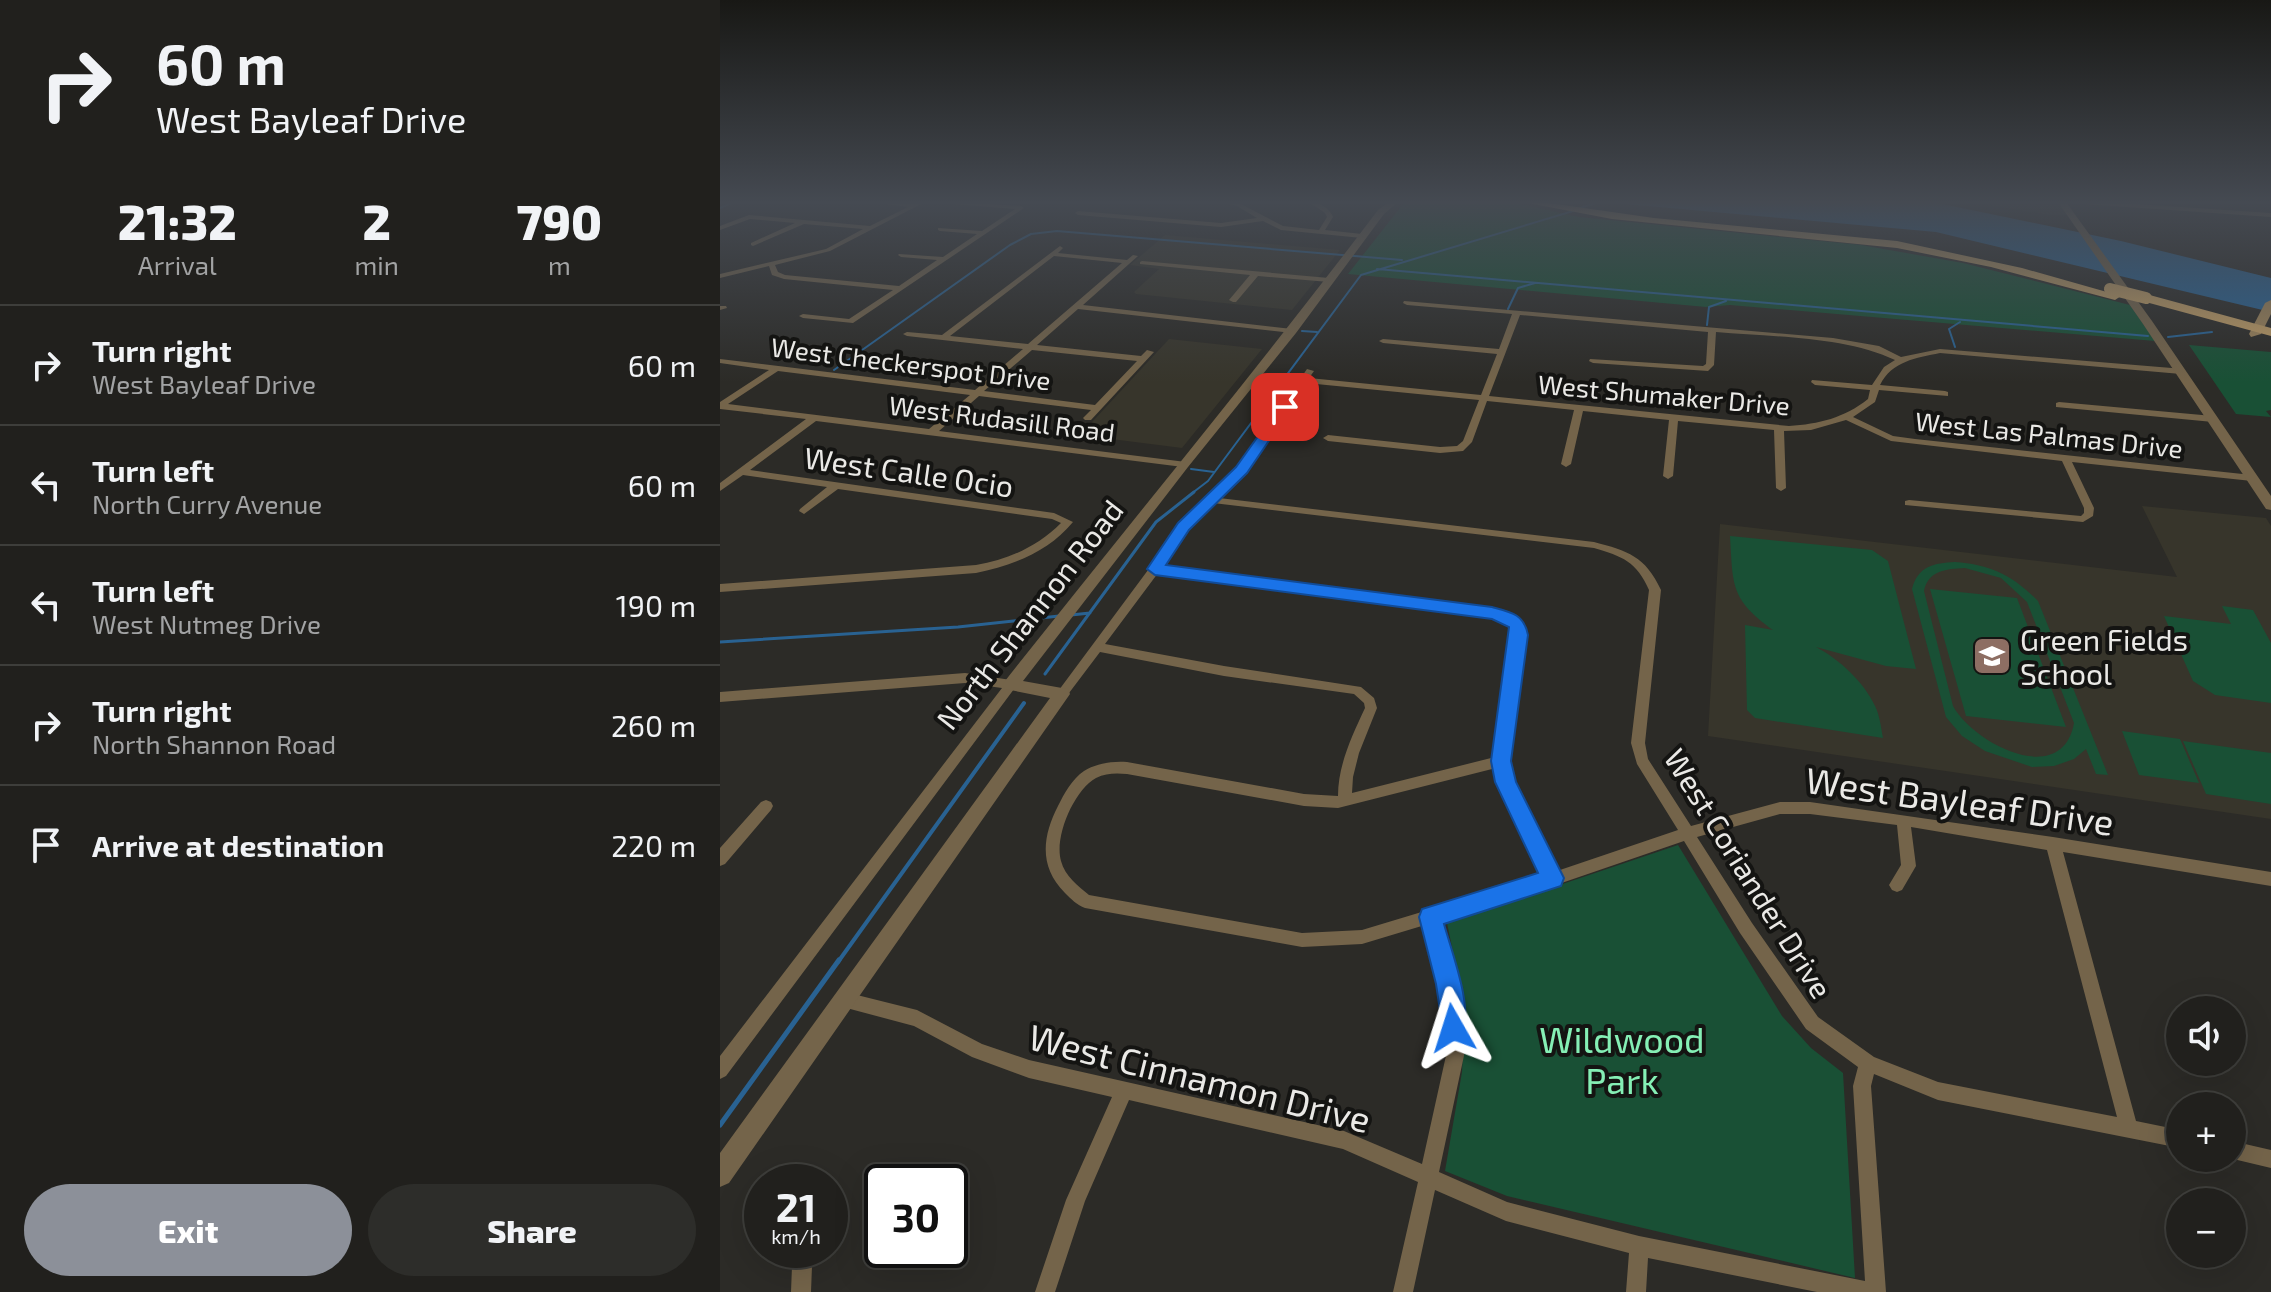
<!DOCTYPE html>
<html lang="en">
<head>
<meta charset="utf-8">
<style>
  :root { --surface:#21201d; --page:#2d2d2a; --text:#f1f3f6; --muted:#a2a3a4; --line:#3e3e3b; --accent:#8c9099 }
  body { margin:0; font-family:"Exo 2",sans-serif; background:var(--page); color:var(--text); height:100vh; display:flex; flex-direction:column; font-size:30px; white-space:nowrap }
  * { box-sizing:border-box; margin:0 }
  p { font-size:26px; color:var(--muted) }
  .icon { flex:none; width:44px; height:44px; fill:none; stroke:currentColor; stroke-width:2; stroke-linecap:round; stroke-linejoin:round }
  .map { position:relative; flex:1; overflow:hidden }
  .panel { display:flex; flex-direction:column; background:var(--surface); width:720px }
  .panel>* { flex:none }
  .guide { background:#21201d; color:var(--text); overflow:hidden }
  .controls { position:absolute; left:1446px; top:996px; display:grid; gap:16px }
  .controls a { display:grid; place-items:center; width:80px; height:80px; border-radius:50%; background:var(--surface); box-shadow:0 8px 32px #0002,0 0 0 2px var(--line); font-size:40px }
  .speed { position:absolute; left:24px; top:1164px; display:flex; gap:16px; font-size:40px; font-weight:700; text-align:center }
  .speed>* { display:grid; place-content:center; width:104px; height:104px; border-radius:50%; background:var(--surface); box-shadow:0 8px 32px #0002,0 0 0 2px var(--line); line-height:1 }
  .speed small { font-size:20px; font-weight:400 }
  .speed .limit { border:4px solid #111; border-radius:12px; background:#fff; color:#111 }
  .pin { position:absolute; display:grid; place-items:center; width:68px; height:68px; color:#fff; margin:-34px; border-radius:16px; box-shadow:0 4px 12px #0006 }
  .me { position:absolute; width:88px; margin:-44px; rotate:354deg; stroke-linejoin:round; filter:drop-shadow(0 0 6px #0008) }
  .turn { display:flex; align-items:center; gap:28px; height:168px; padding:0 24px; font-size:36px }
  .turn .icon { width:104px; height:104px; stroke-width:2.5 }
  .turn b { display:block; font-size:56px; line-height:68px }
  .eta { display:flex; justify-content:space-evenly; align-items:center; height:136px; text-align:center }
  .eta b { font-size:48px; font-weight:800; line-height:56px }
  .button { display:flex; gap:16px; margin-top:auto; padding:16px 24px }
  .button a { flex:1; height:92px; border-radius:48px; background:var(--accent); color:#fff; font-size:32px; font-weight:800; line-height:92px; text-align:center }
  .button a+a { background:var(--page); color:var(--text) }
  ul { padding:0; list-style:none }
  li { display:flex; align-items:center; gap:24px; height:120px; padding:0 24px; border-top:2px solid var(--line) }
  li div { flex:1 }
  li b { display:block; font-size:30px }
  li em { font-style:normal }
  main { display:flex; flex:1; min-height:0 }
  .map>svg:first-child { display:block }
</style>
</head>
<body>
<main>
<section class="panel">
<div class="guide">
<div class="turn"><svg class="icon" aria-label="right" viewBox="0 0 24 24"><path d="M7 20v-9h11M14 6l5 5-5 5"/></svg><div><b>60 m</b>West Bayleaf Drive</div></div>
</div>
<div class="eta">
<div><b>21:32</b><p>Arrival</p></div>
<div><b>2</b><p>min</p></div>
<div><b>790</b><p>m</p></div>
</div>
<ul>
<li><svg class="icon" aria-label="right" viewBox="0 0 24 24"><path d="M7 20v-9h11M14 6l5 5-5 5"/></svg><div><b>Turn right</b><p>West Bayleaf Drive</p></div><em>60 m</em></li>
<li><svg class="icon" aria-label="left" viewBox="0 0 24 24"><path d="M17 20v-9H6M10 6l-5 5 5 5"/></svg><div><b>Turn left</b><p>North Curry Avenue</p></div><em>60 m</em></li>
<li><svg class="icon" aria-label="left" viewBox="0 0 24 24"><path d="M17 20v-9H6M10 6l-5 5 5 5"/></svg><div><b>Turn left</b><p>West Nutmeg Drive</p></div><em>190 m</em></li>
<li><svg class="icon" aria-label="right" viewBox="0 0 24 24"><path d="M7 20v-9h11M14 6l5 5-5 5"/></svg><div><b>Turn right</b><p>North Shannon Road</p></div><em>260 m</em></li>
<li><svg class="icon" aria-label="arrive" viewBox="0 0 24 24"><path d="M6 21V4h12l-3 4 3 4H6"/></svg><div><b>Arrive at destination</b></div><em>220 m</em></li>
</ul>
<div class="button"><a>Exit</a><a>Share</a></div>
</section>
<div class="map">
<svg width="1551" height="1292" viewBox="0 0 1551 1292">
  <rect width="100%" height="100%" fill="#2c2b27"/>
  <!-- built -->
  <path fill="#37352b" d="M1250,202H1339L1348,215H1330Z
    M445,235L620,250L572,310L416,294L414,292L439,269L410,265Z
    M449,339L542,349L462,448L360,435Z
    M1422,506L1546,518L1551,526V819L988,736L1000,524L1457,577Z"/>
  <!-- green -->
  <path fill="#195035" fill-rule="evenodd" d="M688,202H791L859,217L1141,245L1243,263L1410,305L1435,341L1010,305L986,307L628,274L683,204Z
    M1469,345L1551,352V410L1546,411L1551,417L1516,414Z
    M1010,536L1152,550L1168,561L1196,669L1166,666L1096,647C1119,659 1144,682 1155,706C1160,716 1161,728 1163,738L1035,718L1027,710L1025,625L1053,630C1010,599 1013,585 1010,536Z
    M1235,562C1269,564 1294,576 1318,601L1388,775L1376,774L1366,749L1354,759L1334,766L1312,767L1265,751L1242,736L1226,717L1192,589C1198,566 1214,563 1235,562ZM1245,568L1281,578L1307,602L1354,723C1342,789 1254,744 1233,706L1204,591C1208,570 1227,569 1245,568Z
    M1210,589L1297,598L1346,727L1246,716Z
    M1502,606L1533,610L1551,643V703L1495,695L1473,681L1444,616L1511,624Z
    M1402,731L1460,739L1479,783L1419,775Z
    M1463,741L1551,753V804L1486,794Z
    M958,845L1062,1016L1091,1048L1123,1073L1135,1278L787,1196L725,1171L742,1072L745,1010L727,923Z"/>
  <!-- water -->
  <path fill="#296292" d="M884,202H1213L1401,241L1551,278V312L1216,232Z"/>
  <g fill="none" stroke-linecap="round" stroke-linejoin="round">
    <!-- stream-far3 -->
    <path stroke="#296292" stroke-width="2" d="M0,208L13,202
      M860,208L879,202
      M657,269L1428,336
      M788,309L798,288L815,283
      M987,325L989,307L1006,301
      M582,331L597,332
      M1448,337L1492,332
      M1235,347L1229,329L1240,322
      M114,370L290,245L311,234L337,231L682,260
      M471,469L494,472
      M471,494L488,481L641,275L853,211"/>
    <!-- stream-far2 -->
    <path stroke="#296292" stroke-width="3" d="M351,615L370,613
      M0,642L238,627L339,616
      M325,674L436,522L474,492"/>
    <!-- stream-far1 -->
    <path stroke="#296292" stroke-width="4" d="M118,962L304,703"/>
    <!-- stream -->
    <path stroke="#296292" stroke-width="5" d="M0,1125L119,960"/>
    <!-- minor -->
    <path fill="#74644a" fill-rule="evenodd" d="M152,202H205L110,251L55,265L58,272L65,275L179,286L217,260L181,257L178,255L179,254L223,257L257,234L220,231L218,230V228L262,231L295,209L233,204L230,202L301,206L304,208L133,323L83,318L79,316L83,314L129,319L173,290L64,279L52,275L49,266L0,278V274L106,249L143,229L84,224L33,246L31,245V243L75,223L30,219L0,230V226L29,215L150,226L188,207Z
      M502,202L521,204L563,226L599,230L607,217L605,213L589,202C598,201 610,208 613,217L605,230L642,234L645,236L642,238L561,230L543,221L501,227L358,215L355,213L358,211L501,223L537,218L517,206Z
      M1361,202H1385L1551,213V217L1364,204Z
      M340,246L343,248L338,253L407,260L413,255L418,256L363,305L572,329L576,331L572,333L358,309L317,345L421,356L427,350L434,352L371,420H365L363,418L371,410L259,396L219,431L466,462L468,464L463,467L96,421L30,470L334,513L353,522C328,552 294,565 256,573L0,592V584L256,565C289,559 317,547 341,523L332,519L118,489L84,514L79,511L80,509L107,487L23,475L0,491V483L86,419L0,409V402L49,370L0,363V359L255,390L303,349L187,336L183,334L187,332L222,335ZM334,256L402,263L308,344L230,336ZM312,350L417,361L375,405L264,391ZM58,371L250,395L209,429L8,404Z
      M422,261L609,278L613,280L609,282L538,276L516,302H513L509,300L530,275L420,264V262Z
      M684,301L1113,338L1159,346L1181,357L1220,349L1464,369V373L1461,374L1220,353C1196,358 1172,361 1160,385L1225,391L1228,392V396L1159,390L1155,402L1133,417L1173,436L1195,439L1532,475L1537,478L1532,481L1352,462L1374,508L1373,516L1363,522L1185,505V501L1189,500L1361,516L1364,513V508L1342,461L1171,441L1126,420L1091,430L1064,431L1066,488L1061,491L1056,488L1054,430L958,421L953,476L948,479L943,476L949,420L863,411L851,464L846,467L841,464L854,410L767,401L752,442L743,451L720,453L608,441L603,438L608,435L720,447L737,446L743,441L759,400L586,383L525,472L499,498L874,542C908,551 925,556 941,590L925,743L928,759L971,826L1060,802H1090L1333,837L1551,872V886L1343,852L1416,1121L1460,1130V1148L1218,1100L1154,1074L1151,1086L1166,1292H1097L928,1258L926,1292H906L909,1253L786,1221L715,1190L693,1292H673L698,1182L623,1149L409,1100L365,1201L335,1292H315L346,1200L392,1097L309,1078L252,1057L194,1026L119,1006L117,1000L119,994L125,992L197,1010L262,1044L309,1060L624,1131L702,1164L727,1051L720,984L705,925L642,944L582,947L365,908C357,905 351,899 345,893C319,867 322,837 338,806C344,794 352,779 364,771C377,763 393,761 407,762L584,794L618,796C618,765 632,736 645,708L644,703L634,694L504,676L380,652L346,697H338L336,694L431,566L459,524L519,468L587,369L594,371L589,378L761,395L777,354L663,343L659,341L663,339L779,349L792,314L687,305L683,303ZM800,315L988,332L986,364L983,366L870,359L869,361L873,363L988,371L994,365L996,332C1052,337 1124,336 1175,360L1164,367L1152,385L1092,380L1091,382L1095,385L1150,390L1148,399C1124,418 1099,424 1069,426L769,396ZM493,503L874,548C902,556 917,562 929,590L911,743L917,764L958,830L837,871L793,782L788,761L805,635L798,618L772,609L442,566L467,528ZM438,573L771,617L789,624L793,635L775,757L632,793L633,777L639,753L657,708L654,698L641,687L504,666L385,644ZM776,768L779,782L824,875L642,930L582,933L369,895C358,886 345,876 341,861C334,837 354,790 376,778C386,773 396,773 407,774L584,806L618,808ZM1060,814H1090L1177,825L1181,865L1169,885L1172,890L1177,892L1182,890L1196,866L1191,827L1327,850L1397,1117L1218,1082L1154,1057L1098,1017L1032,923L977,837ZM964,841L1020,933L1086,1029L1138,1067L1133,1086L1145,1281L919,1236L787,1202L719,1172L745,1051L736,984L720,921L827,888Z
      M0,306H6L7,308L0,310Z
      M1339,402L1493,416L1498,419L1493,422L1336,407V403Z
      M245,673L291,680L295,682L297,685L6,1076L0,1079V1056L282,688L245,683L0,702V692Z
      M46,800L51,802L53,806L51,810L5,864L0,866V848L41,802Z
      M1512,1141L1551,1150V1168L1509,1158H1512Z
      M82,1256L89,1259L92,1266L91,1292H71L72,1266L75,1259Z"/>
    <!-- tertiary -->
    <path fill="#74644a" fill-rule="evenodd" d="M669,202H678L664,214L576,333L468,467L303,681L342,688L348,689L350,694L9,1183L0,1187V1153L330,698L285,689L283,685L285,681C409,524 537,370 658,210Z
      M1338,202H1346L1432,321L1551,496V510L1546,509L1423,324Z"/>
    <!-- secondary -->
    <path fill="#9d8359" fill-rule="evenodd" d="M1551,300V314L1541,334L1531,337L1529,334L1545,303Z"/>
    <!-- primary -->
    <path fill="#bd9b64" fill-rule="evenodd" d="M803,202H822L934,218L1177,241L1302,268L1401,296L1395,300L1271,267L1177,248L892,219Z
      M1426,294L1551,328V336L1422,301V295Z"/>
    <!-- primary-bridge -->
    <path stroke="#bd9b64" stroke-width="12" d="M1390,289L1426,298"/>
  </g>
  <!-- sky -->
  <linearGradient id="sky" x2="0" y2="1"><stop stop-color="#181815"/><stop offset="0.53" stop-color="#454a52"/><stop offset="1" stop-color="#454a52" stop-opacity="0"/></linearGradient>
  <rect width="1551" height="382" fill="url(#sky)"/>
  <!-- route -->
  <path fill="#1a73e8" stroke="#114b97" stroke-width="2" d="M561,404L572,407L527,473L469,530L446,565L772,607C791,612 804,614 808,635L791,761L796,782L844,878L841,886L724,924C732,953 754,1009 742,1037L733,1041L724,1037L716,984L699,917L702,909L818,873L775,782L771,761L789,627L772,619L435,575L427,569L458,523L516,467Z"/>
  <!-- icons -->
  <defs>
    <symbol id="school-square" viewBox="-11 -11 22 22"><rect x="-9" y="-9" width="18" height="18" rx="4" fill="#8d6e63" stroke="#141412"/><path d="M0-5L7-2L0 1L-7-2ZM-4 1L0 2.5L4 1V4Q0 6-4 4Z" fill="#fff"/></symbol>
  </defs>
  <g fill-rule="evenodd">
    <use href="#school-square" x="1250" y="634" width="44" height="44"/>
  </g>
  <g text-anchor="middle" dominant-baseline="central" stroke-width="8" stroke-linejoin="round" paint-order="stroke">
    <!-- far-street labels -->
    <g font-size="26" fill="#eae9e6" stroke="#141412">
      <text transform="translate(191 363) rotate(7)">West Checkerspot Drive</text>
      <text transform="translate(944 394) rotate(5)">West Shumaker Drive</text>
      <text transform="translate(282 418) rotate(7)">West Rudasill Road</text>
      <text transform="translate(1329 434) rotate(6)">West Las Palmas Drive</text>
    </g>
    <!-- street labels -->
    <g font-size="30" fill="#eae9e6" stroke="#141412">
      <text transform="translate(189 471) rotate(8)">West Calle Ocio</text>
      <text transform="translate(309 614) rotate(-52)">North Shannon Road</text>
      <text transform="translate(1029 873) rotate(58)">West Coriander Drive</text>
    </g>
    <!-- poi labels -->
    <g font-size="30" fill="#eae9e6" stroke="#141412" text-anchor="start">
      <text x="1300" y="639">Green Fields<tspan x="1300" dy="34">School</tspan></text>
    </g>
    <!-- near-street labels -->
    <g font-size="36" fill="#eae9e6" stroke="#141412">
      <text transform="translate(1240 800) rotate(8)">West Bayleaf Drive</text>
      <text transform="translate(480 1077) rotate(14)">West Cinnamon Drive</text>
    </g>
    <!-- near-park labels -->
    <g font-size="36" fill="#85efb5" stroke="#141412">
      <text x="902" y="1038">Wildwood<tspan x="902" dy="41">Park</tspan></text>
    </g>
  </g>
</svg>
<div class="controls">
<a><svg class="icon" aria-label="sound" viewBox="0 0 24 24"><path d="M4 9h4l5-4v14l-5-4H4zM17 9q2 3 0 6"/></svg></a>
<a>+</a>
<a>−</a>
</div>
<div class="speed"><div>21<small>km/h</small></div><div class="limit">30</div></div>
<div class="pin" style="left:565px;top:407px;background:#d93025"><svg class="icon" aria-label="arrive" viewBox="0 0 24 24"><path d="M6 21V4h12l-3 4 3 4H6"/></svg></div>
<svg class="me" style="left:733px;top:1028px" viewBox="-20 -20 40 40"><path d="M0-17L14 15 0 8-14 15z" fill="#1a73e8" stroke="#fff" stroke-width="4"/></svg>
</div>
</main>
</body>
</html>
